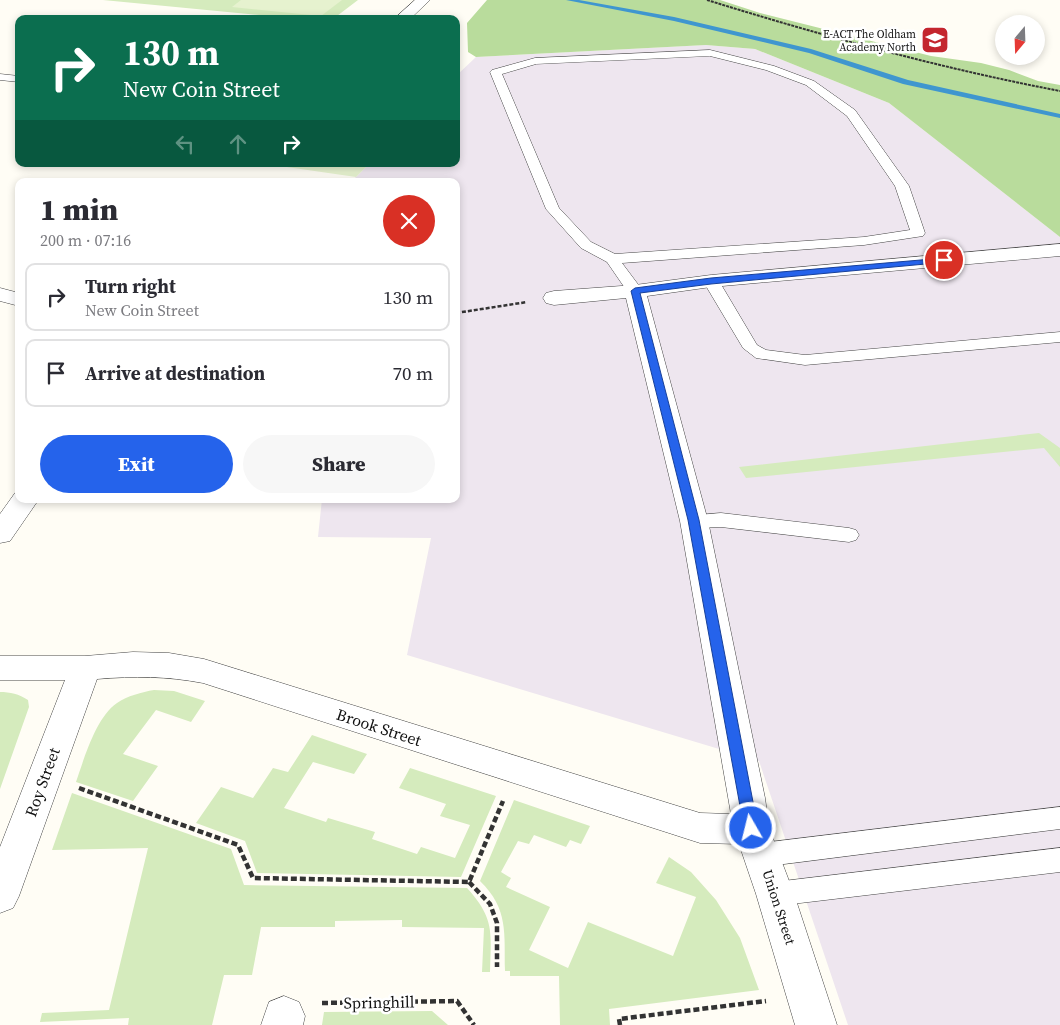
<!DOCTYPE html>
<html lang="en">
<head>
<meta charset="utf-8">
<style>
  :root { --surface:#fff; --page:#f7f7f7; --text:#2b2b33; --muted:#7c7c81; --line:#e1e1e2; --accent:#2563eb }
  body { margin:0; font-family:"Source Serif 4",serif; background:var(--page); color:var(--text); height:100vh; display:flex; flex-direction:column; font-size:19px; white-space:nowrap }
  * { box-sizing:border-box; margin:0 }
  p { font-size:16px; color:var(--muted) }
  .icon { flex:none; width:28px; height:28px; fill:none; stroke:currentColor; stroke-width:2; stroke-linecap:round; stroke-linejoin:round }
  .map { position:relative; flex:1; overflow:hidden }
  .side { position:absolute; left:15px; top:178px; width:445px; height:325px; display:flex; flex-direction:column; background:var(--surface); border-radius:10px; box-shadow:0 2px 8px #0003 }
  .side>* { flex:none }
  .top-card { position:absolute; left:15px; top:15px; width:445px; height:152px; border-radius:10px; box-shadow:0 2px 8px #0003; background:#0b6e4f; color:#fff; overflow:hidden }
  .needle { width:32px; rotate:199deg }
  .tools { position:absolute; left:995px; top:15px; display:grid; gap:10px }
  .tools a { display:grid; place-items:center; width:50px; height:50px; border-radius:50%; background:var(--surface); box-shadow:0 2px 8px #0003; font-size:25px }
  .pin { position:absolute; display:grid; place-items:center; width:42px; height:42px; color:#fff; margin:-21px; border:2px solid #fff; border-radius:50%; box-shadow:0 1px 5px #0007 }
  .me { position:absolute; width:55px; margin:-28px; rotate:352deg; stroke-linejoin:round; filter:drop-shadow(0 0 4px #0008) }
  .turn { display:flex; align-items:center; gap:18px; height:105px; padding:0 25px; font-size:22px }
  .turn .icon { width:65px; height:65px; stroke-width:2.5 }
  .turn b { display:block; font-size:35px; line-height:42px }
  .lanes { display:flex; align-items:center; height:48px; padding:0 25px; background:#0003; justify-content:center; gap:25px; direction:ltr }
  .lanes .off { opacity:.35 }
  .round { display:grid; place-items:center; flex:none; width:52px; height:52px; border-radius:26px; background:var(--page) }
  .headline { display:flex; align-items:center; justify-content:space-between; height:85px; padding:0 25px }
  h1 { font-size:30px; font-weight:800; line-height:38px }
  .button { display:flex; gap:10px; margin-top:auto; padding:10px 25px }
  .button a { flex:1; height:58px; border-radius:30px; background:var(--accent); color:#fff; font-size:20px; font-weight:800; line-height:58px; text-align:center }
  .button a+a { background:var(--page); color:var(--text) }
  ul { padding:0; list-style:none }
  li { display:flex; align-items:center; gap:15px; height:68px; margin:0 10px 8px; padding:0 15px; border:2px solid var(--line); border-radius:10px }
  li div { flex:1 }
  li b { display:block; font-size:19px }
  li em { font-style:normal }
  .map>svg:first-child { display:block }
</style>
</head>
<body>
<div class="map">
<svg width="1060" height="1025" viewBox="0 0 1060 1025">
  <rect width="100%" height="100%" fill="#fffdf5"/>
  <!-- industrial -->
  <path fill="#eee6ef" d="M706,45L755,49L889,103L1060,237V1025H848L759,761L407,655L431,538L318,537L322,499H456V181H352L369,164H456V76L476,57Z"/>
  <!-- green -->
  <path fill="#d5ebbd" d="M103,0H358L333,19H300Z
    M1039,433L1060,448V467L1044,448L746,478L739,467Z
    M154,690L174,691L205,701L191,722L156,710L123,754L158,766L133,801L76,782C84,759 96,717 117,703C127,696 142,692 154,690Z
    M0,692C10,692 19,694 28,700L29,707L0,789Z
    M312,735L367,754L354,774L313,762L284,808L326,822L328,818L375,832L372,839L417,854L421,847L455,858L470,825L440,816L446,804L399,788L410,768L496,796L461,877L257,873L245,841L196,823L221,787L253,798L273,768L288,772Z
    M72,793L231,849L244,885L467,888C495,919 491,932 490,972H482L484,928L402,927V920L335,921V927H261L252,975H224L212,1025H128L129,1018L40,1022L42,1013L109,1010L148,848L52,850Z
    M514,800L590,826L581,844L570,840L566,847L534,835L529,844L518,841L501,872L511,878L506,887L550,907L529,950L568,968L588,922L673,956L696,897L656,883L669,857L691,872L716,900L740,938L759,990L609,1009L610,1025H560L559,976H510V971H505C504,934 509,909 480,881Z
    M432,1011L448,1025H322L324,1012Z"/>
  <!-- forest -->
  <path fill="#b9dc9c" d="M487,0H720L760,13L931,56L981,63L1009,70L1038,81L1060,85V237L889,103L755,49L706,45L476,57L468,52L467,23Z"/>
  <!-- pitch -->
  <path fill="#e6f2cf" d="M241,0H342L321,16L232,7Z
    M266,164H369L356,177Z"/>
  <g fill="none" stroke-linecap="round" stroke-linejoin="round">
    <!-- stream -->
    <path fill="#3f96cf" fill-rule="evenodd" d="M566,0H579L674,17L811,49L908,80L1060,114V118L903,84L809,53L674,21Z"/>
    <defs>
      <path id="service" d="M710,50L774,66L814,81L855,110L909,186L925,233L923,236L864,245L622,263L643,291L641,294H629L607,262L581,248L546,209L490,72L492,70L535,58ZM710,56L766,70L806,85L847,116L895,186L910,230L864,237L615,254L591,242L559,208L502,74L536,64Z
        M0,74L19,76V82L0,80Z
        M711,276L716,278L719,281L757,345L766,350L805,355L1060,332V342L805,365L756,358L743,348L703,281L706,278Z
        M721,513L849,528L856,530L859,535L856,540L849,542L721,527L694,528L687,526L684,521L687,516Z
        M1060,807V829L761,867L752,863L748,855L752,847L761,843Z
        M1060,848V872L775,906L765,903L761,894L765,885L775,882Z"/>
      <path id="minor" d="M415,0H430L410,19H394Z
        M1060,244V256L711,287L647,296L708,521L765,798L769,828L794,894L837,1025H795L756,894L739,844L700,843L203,683C166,676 135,676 97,679L19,896L13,908L0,913V847L65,680H0V656H85L133,652L169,653L204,659L700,813L731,814L680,521L626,298L554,305L546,303L543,298L546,293L554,291L635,285L711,275Z
        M0,288L19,293V306L0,301Z
        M19,492V499H39L10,541L0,543V514L15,493Z
        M284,996L299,1002L305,1016L303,1025H261L269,1002Z"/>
    </defs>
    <!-- service casing -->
    <use href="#service" stroke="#444" stroke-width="1"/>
    <!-- minor casing -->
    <use href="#minor" stroke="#444" stroke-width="1"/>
    <!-- path-far2 -->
    <path stroke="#333" stroke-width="2" stroke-dasharray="3 1" stroke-linecap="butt" d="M707,0C823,36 940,68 1060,91"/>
    <!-- path-far1 -->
    <path stroke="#333" stroke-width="2.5" stroke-dasharray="4 2" stroke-linecap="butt" d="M456,313L527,302"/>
    <!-- path -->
    <path stroke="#333" stroke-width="4.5" stroke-dasharray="6 3" stroke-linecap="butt" d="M79,788L238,845L253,878L469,882L503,801
      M469,882L490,904L497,923V967
      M322,1003L457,1001L474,1025
      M620,1025L619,1019L766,1001"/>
    <!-- service -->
    <use href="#service" fill="#fff" fill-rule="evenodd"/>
    <!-- minor -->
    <use href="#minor" fill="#fff" fill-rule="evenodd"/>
  </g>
  <!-- route -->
  <path fill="#2563eb" stroke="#184099" d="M944,258H947V262L711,284L640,293L699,520L758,828L756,832L751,834L746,832L744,828L688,520L631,291L635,288L711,278Z"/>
  <!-- icons -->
  <defs>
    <symbol id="school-square" viewBox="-11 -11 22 22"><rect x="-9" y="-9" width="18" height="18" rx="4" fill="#c4262e" stroke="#fff"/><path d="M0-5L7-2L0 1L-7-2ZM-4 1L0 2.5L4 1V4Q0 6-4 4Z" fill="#fff"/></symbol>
  </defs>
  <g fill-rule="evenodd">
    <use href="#school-square" x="919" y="24" width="32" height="32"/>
  </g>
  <g text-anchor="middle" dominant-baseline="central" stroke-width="5" stroke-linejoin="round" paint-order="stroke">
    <!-- far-poi labels -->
    <g font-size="11" fill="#111" stroke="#fff" text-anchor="end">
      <text x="916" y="34">E-ACT The Oldham<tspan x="916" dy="13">Academy North</tspan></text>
    </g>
    <!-- street labels -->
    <g font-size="14" fill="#111" stroke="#fff">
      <text transform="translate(779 907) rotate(72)">Union Street</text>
    </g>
    <!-- near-street labels -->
    <g font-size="16" fill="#111" stroke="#fff">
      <text transform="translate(379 727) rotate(18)">Brook Street</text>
      <text transform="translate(42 782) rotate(-70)">Roy Street</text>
      <text transform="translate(379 1002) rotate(-1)">Springhill</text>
    </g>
  </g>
</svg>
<div class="tools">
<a><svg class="needle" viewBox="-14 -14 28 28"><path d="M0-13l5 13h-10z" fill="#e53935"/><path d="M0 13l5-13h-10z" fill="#7c7c81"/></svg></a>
</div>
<div class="pin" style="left:944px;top:260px;background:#d93025"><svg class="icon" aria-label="arrive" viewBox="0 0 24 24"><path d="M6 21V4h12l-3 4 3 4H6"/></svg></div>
<svg class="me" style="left:751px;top:828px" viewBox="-20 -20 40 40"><circle r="17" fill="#2563eb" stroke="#fff" stroke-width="3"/><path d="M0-11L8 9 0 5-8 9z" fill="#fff"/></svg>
<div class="top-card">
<div class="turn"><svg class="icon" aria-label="right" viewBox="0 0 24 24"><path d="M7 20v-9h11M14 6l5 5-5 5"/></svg><div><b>130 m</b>New Coin Street</div></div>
<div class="lanes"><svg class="icon off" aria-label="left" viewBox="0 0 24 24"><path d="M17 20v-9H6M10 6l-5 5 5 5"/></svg><svg class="icon off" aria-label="ahead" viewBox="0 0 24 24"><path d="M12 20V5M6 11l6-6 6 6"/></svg><svg class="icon" aria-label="right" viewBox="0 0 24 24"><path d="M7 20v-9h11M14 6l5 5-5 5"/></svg></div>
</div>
<section class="side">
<div class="headline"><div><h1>1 min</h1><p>200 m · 07:16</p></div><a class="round" style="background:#d93025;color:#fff"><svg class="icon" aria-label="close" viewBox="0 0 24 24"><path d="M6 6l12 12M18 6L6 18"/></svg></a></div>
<ul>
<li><svg class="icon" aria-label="right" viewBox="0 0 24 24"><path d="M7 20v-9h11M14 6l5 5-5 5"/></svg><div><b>Turn right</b><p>New Coin Street</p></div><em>130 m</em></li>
<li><svg class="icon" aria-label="arrive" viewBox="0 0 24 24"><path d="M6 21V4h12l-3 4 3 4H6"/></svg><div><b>Arrive at destination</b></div><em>70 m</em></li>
</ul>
<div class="button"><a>Exit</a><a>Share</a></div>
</section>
</div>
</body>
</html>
